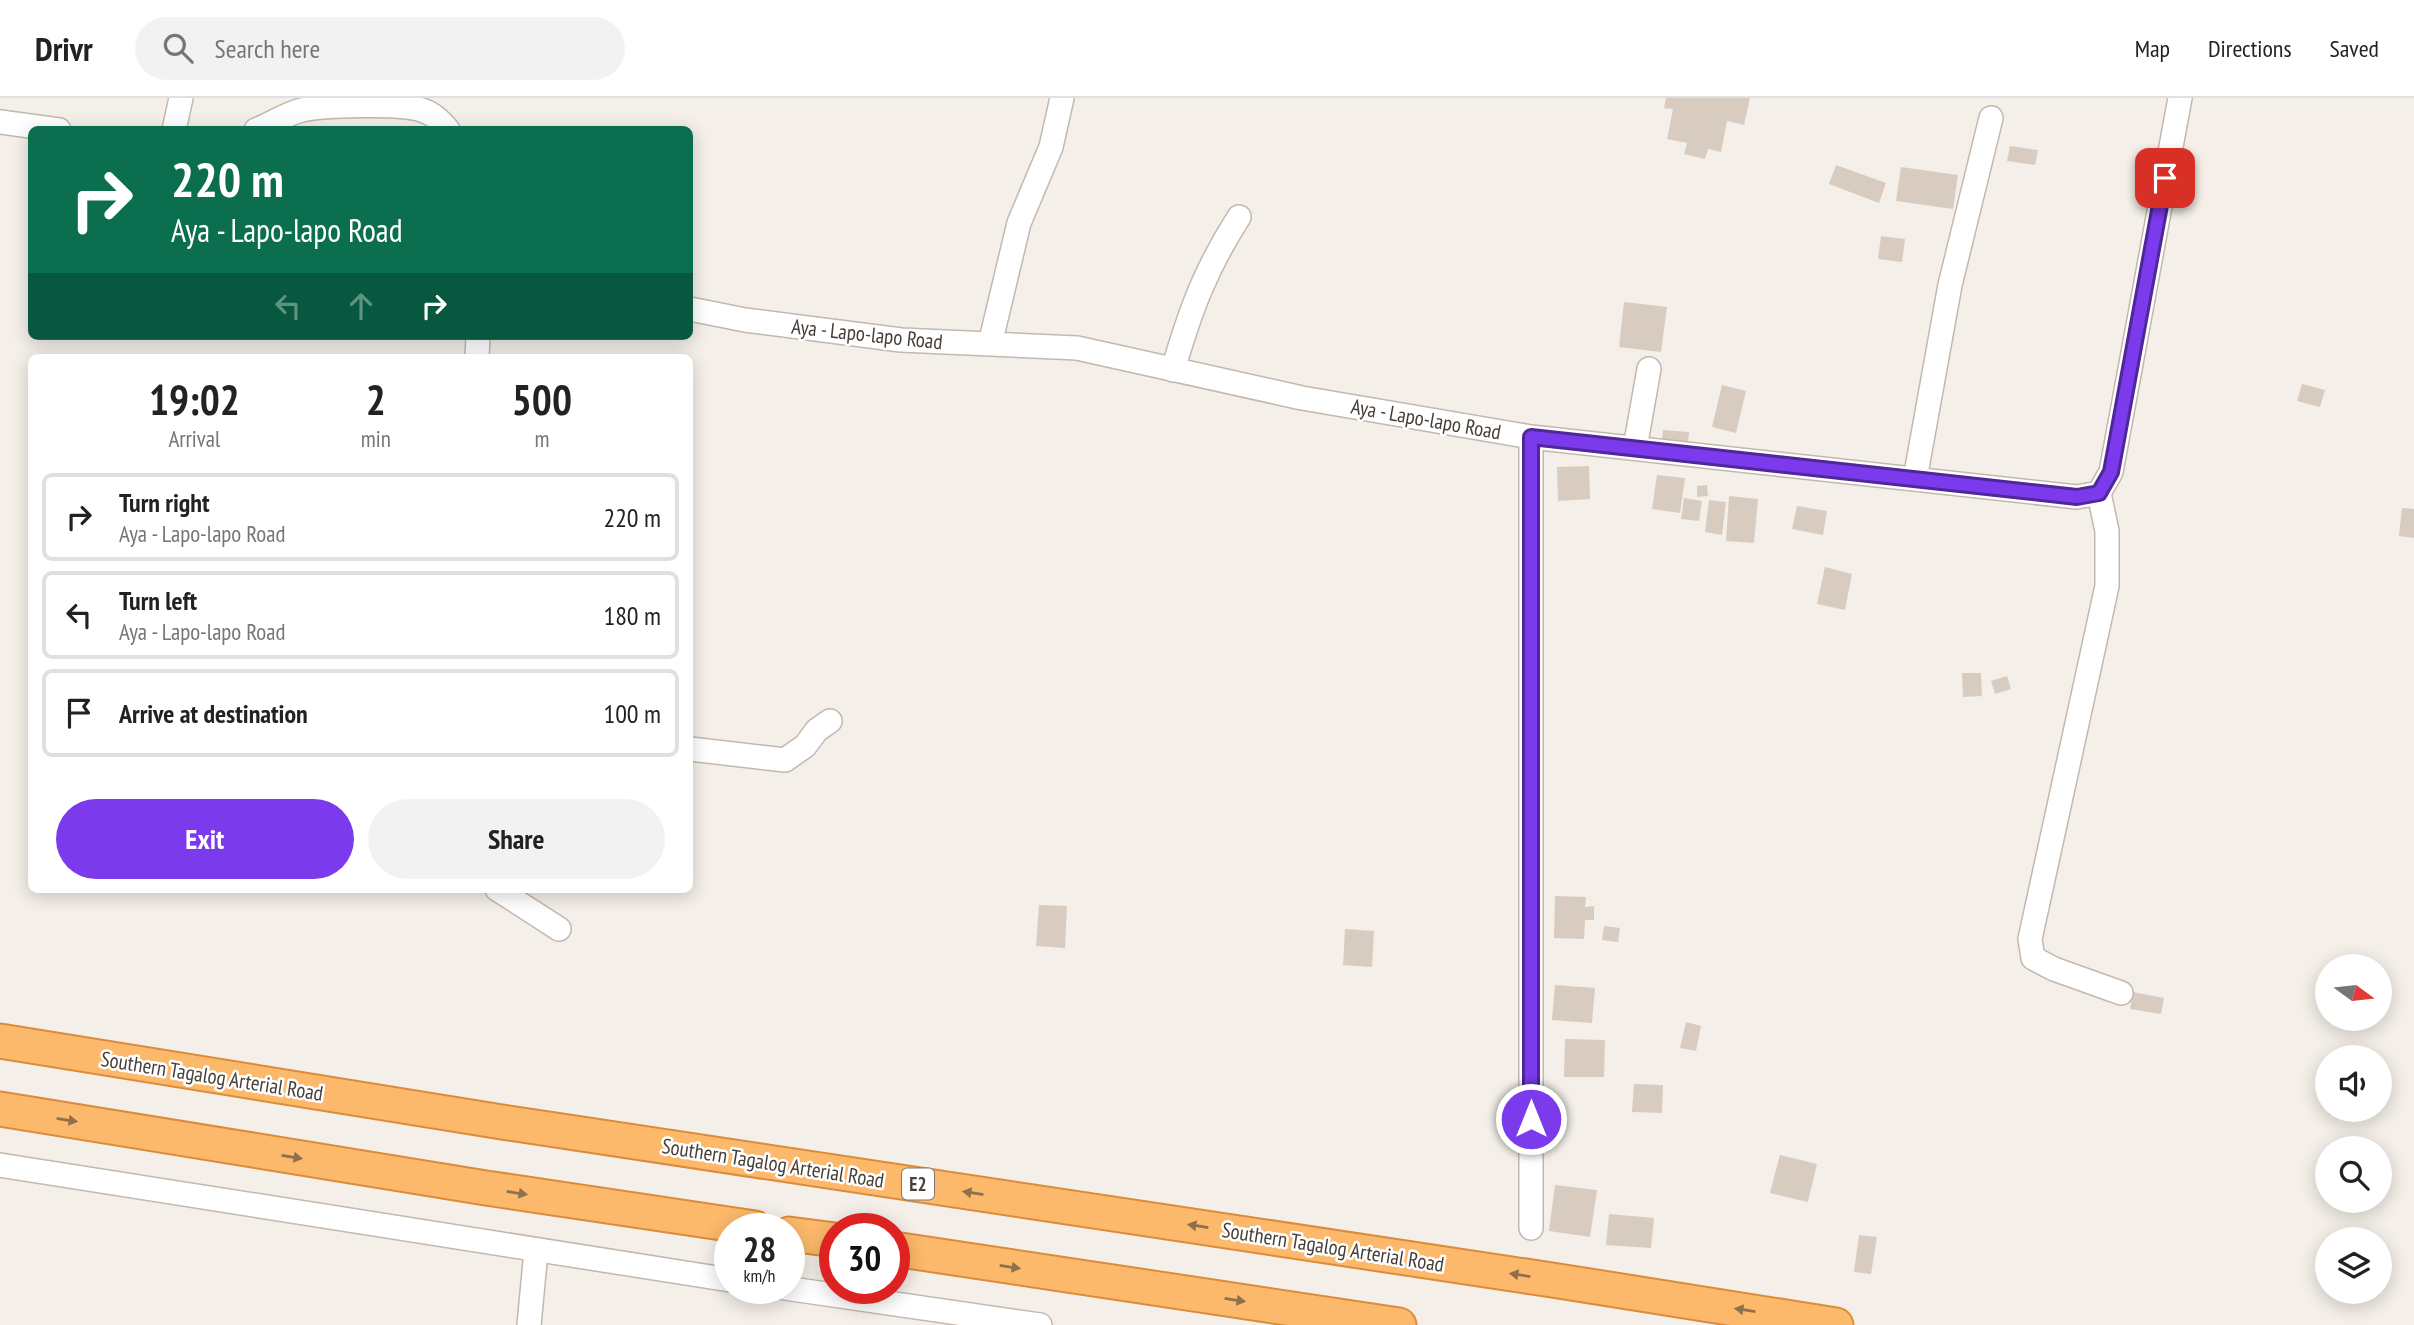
<!DOCTYPE html>
<html lang="en">
<head>
<meta charset="utf-8">
<style>
  :root { --surface:#fff; --page:#f2f2f2; --text:#222; --muted:#767676; --line:#e0e0e0; --accent:#7c3aed }
  body { margin:0; font-family:"PT Sans Narrow",sans-serif; background:var(--page); color:var(--text); height:100vh; display:flex; flex-direction:column; font-size:26px; white-space:nowrap }
  * { box-sizing:border-box; margin:0 }
  p { font-size:23px; color:var(--muted) }
  .icon { flex:none; width:38px; height:38px; fill:none; stroke:currentColor; stroke-width:2; stroke-linecap:round; stroke-linejoin:round }
  .map { position:relative; flex:1; overflow:hidden }
  .drawer { position:absolute; left:28px; top:256px; width:665px; height:539px; display:flex; flex-direction:column; background:var(--surface); border-radius:10px; box-shadow:0 4px 18px #0003 }
  .drawer>* { flex:none }
  .banner { position:absolute; left:28px; top:28px; width:665px; height:214px; border-radius:10px; box-shadow:0 4px 18px #0003; background:#0b6e4f; color:#fff; overflow:hidden }
  .needle { width:46px; rotate:105deg }
  .controls { position:absolute; left:2315px; top:856px; display:grid; gap:14px }
  .controls a { display:grid; place-items:center; width:77px; height:77px; border-radius:50%; background:var(--surface); box-shadow:0 4px 18px #0003; font-size:35px }
  .speed { position:absolute; left:714px; top:1115px; display:flex; gap:14px; font-size:35px; font-weight:700; text-align:center }
  .speed>* { display:grid; place-content:center; width:91px; height:91px; border-radius:50%; background:var(--surface); box-shadow:0 4px 18px #0003; line-height:1 }
  .speed small { font-size:18px; font-weight:400 }
  .speed .limit { border:10px solid #d22; background:#fff; color:#111 }
  .pin { position:absolute; display:grid; place-items:center; width:60px; height:60px; color:#fff; margin:-30px; border-radius:14px; box-shadow:0 4px 10px #0006 }
  .me { position:absolute; width:77px; margin:-38px; rotate:0deg; stroke-linejoin:round; filter:drop-shadow(0 0 5px #0008) }
  .turn { display:flex; align-items:center; gap:24px; height:147px; padding:0 28px; font-size:32px }
  .turn .icon { width:91px; height:91px; stroke-width:2.5 }
  .turn b { display:block; font-size:49px; line-height:60px }
  .lanes { display:flex; align-items:center; height:66px; padding:0 28px; background:#0003; justify-content:center; gap:35px; direction:ltr }
  .lanes .off { opacity:.35 }
  .eta { display:flex; justify-content:space-evenly; align-items:center; height:119px; text-align:center }
  .eta b { font-size:42px; font-weight:600; line-height:49px }
  .primary-button { display:flex; gap:14px; margin-top:auto; padding:14px 28px }
  .primary-button a { flex:1; height:80px; border-radius:42px; background:var(--accent); color:#fff; font-size:28px; font-weight:600; line-height:80px; text-align:center }
  .primary-button a+a { background:var(--page); color:var(--text) }
  ul { padding:0; list-style:none }
  li { display:flex; align-items:center; gap:21px; height:88px; margin:0 14px 10px; padding:0 14px; border:4px solid var(--line); border-radius:10px }
  li div { flex:1 }
  li b { display:block; font-size:26px }
  li em { font-style:normal }
  header { display:flex; align-items:center; gap:42px; box-sizing:border-box; height:98px; padding:0 35px; background:var(--surface); border-bottom:2px solid var(--line) }
  header strong { font-size:33px }
  nav { display:flex; gap:38px; margin-inline-start:auto; font-size:24px }
  .search { width:490px; height:63px; background:var(--page); display:flex; align-items:center; gap:18px; box-sizing:border-box; padding:0 24px; border-radius:38px; color:var(--muted); font-size:26px }
  .map>svg:first-child { display:block }
</style>
</head>
<body>
<header>
<strong>Drivr</strong>
<div class="search"><svg class="icon" aria-label="search" viewBox="0 0 24 24"><circle cx="10" cy="10" r="6"/><path d="M15 15l6 6"/></svg>Search here</div>
<nav><a>Map</a><a>Directions</a><a>Saved</a></nav>
</header>
<div class="map">
<svg width="2414" height="1227" viewBox="0 0 2414 1227">
  <rect width="100%" height="100%" fill="#f4efe8"/>
  <!-- building -->
  <path fill="#d8ccc1" d="M1666,0H1750L1744,27L1727,23L1721,54L1708,51L1705,61L1684,56L1687,45L1667,41L1673,11L1664,10Z
    M2010,48L2038,52L2035,67L2007,63Z
    M1836,67L1886,85L1879,105L1829,86Z
    M1901,69L1958,77L1953,111L1896,103Z
    M1881,138L1905,141L1902,164L1878,161Z
    M1624,204L1667,209L1661,254L1619,249Z
    M2302,286L2325,292L2320,309L2297,303Z
    M1722,287L1746,293L1736,335L1712,329Z
    M1663,332L1689,334L1687,353L1661,351Z
    M1589,368L1590,401L1558,403L1557,369Z
    M1657,377L1685,380L1680,415L1652,411Z
    M1707,387L1708,398L1697,399V388Z
    M1729,398L1758,401L1754,445L1726,443Z
    M1684,400L1702,403L1699,423L1681,421Z
    M1709,402L1726,404L1722,437L1705,434Z
    M1797,408L1827,413L1823,437L1792,431Z
    M2402,410L2414,411V440L2399,438Z
    M1825,469L1852,476L1845,512L1817,506Z
    M1962,575H1981L1982,598L1963,599Z
    M2007,578L2011,591L1995,596L1991,583Z
    M1555,798L1586,799L1585,809L1594,808V822H1585L1584,841L1554,840Z
    M1039,807L1067,808L1065,850L1036,848Z
    M1604,828L1620,830L1618,844L1602,842Z
    M1345,831L1374,833L1372,869L1343,867Z
    M1555,887L1595,890L1592,925L1552,922Z
    M2133,894L2164,900L2161,916L2130,911Z
    M1686,924L1701,928L1696,953L1680,950Z
    M1565,941L1605,942L1604,979H1564Z
    M1634,986L1663,987L1662,1015L1632,1014Z
    M1780,1057L1817,1066L1808,1104L1770,1095Z
    M1555,1087L1597,1092L1590,1139L1549,1133Z
    M1609,1116L1654,1120L1651,1150L1606,1147Z
    M1859,1137L1877,1139L1871,1176L1854,1174Z"/>
  <g fill="none" stroke-linecap="round" stroke-linejoin="round">
    <defs>
      <path id="minor" d="M0,24L59,32
        M174,32L181,0
        M256,32C271,26 286,16 302,12C325,7 400,5 422,12C432,15 442,24 448,32
        M690,211L745,222L901,242L1077,250L1302,300L1531,339L2077,399L2099,395L2111,374L2180,0
        M990,246L1019,125L1051,49L1062,0
        M477,259L478,238
        M1173,272C1190,213 1206,170 1239,119
        M1531,339V1130
        M1635,350L1649,271
        M1915,381L1950,187L1991,20
        M2099,395L2107,433V488L2030,841L2033,860L2054,871L2121,895
        M690,651L785,662L805,648L817,632L830,623
        M497,791L559,831
        M0,1067L730,1182
        M785,1190L1040,1227
        M529,1227L536,1153"/>
      <path id="highway" d="M0,943L502,1024L1552,1182L1836,1227
        M0,1011L486,1090L755,1130
        M789,1136L835,1142
        M894,1151L1399,1227"/>
    </defs>
    <!-- minor casing -->
    <use href="#minor" stroke="#c2b8ae" stroke-width="26"/>
    <!-- highway casing -->
    <use href="#highway" stroke="#db8c3b" stroke-width="37"/>
    <!-- minor -->
    <use href="#minor" stroke="#fff" stroke-width="23"/>
    <!-- highway -->
    <use href="#highway" stroke="#fcb96b" stroke-width="33"/>
  </g>
  <!-- one-way arrows -->
  <defs><path id="oneway-solid" d="M-6-.8H1V-3.2L6.5 0L1 3.2V.8H-6Z" transform="scale(1.75)"/></defs>
  <g fill="#8f704c">
    <use href="#oneway-solid" transform="translate(67 1022) rotate(9)"/>
    <use href="#oneway-solid" transform="translate(292 1059) rotate(9)"/>
    <use href="#oneway-solid" transform="translate(517 1095) rotate(9)"/>
    <use href="#oneway-solid" transform="translate(973 1095) rotate(-171)"/>
    <use href="#oneway-solid" transform="translate(1198 1128) rotate(-171)"/>
    <use href="#oneway-solid" transform="translate(1010 1169) rotate(9)"/>
    <use href="#oneway-solid" transform="translate(1520 1177) rotate(-171)"/>
    <use href="#oneway-solid" transform="translate(1235 1202) rotate(9)"/>
    <use href="#oneway-solid" transform="translate(1745 1212) rotate(-171)"/>
  </g>
  <g fill="none" stroke-linecap="round" stroke-linejoin="round">
    <defs>
      <path id="route" d="M1531,1021V339L2077,399L2099,395L2111,374L2165,80"/>
    </defs>
    <!-- route casing -->
    <use href="#route" stroke="#51269a" stroke-width="18"/>
    <!-- route -->
    <use href="#route" stroke="#7c3aed" stroke-width="12"/>
  </g>
  <g text-anchor="middle" dominant-baseline="central" stroke-width="5" stroke-linejoin="round" paint-order="stroke">
    <!-- shield labels -->
    <rect fill="#fff" stroke="#7e7973" stroke-width="2" x="902" y="1070.5" width="32" height="31" rx="5"/>
    <g font-size="19" font-weight="bold" fill="#473f37">
      <text x="918" y="1086">E2</text>
    </g>
    <!-- street labels -->
    <g font-size="21" fill="#473f37" stroke="#fff">
      <text transform="translate(867 236) rotate(6)">Aya - Lapo-lapo Road</text>
      <text transform="translate(1426 321) rotate(10)">Aya - Lapo-lapo Road</text>
      <text transform="translate(212 978) rotate(9)">Southern Tagalog Arterial Road</text>
      <text transform="translate(773 1065) rotate(9)">Southern Tagalog Arterial Road</text>
      <text transform="translate(1333 1149) rotate(9)">Southern Tagalog Arterial Road</text>
    </g>
  </g>
</svg>
<div class="controls">
<a><svg class="needle" viewBox="-14 -14 28 28"><path d="M0-13l5 13h-10z" fill="#e53935"/><path d="M0 13l5-13h-10z" fill="#767676"/></svg></a>
<a><svg class="icon" aria-label="sound" viewBox="0 0 24 24"><path d="M4 9h4l5-4v14l-5-4H4zM17 9q2 3 0 6"/></svg></a>
<a><svg class="icon" aria-label="search" viewBox="0 0 24 24"><circle cx="10" cy="10" r="6"/><path d="M15 15l6 6"/></svg></a>
<a><svg class="icon" aria-label="layers" viewBox="0 0 24 24"><path d="M12 4l9 5-9 5-9-5zM3 14l9 5 9-5"/></svg></a>
</div>
<div class="speed"><div>28<small>km/h</small></div><div class="limit">30</div></div>
<div class="pin" style="left:2165px;top:80px;background:#d93025"><svg class="icon" aria-label="arrive" viewBox="0 0 24 24"><path d="M6 21V4h12l-3 4 3 4H6"/></svg></div>
<svg class="me" style="left:1531px;top:1021px" viewBox="-20 -20 40 40"><circle r="17" fill="#7c3aed" stroke="#fff" stroke-width="3"/><path d="M0-11L8 9 0 5-8 9z" fill="#fff"/></svg>
<div class="banner">
<div class="turn"><svg class="icon" aria-label="right" viewBox="0 0 24 24"><path d="M7 20v-9h11M14 6l5 5-5 5"/></svg><div><b>220 m</b>Aya - Lapo-lapo Road</div></div>
<div class="lanes"><svg class="icon off" aria-label="left" viewBox="0 0 24 24"><path d="M17 20v-9H6M10 6l-5 5 5 5"/></svg><svg class="icon off" aria-label="ahead" viewBox="0 0 24 24"><path d="M12 20V5M6 11l6-6 6 6"/></svg><svg class="icon" aria-label="right" viewBox="0 0 24 24"><path d="M7 20v-9h11M14 6l5 5-5 5"/></svg></div>
</div>
<section class="drawer">
<div class="eta">
<div><b>19:02</b><p>Arrival</p></div>
<div><b>2</b><p>min</p></div>
<div><b>500</b><p>m</p></div>
</div>
<ul>
<li><svg class="icon" aria-label="right" viewBox="0 0 24 24"><path d="M7 20v-9h11M14 6l5 5-5 5"/></svg><div><b>Turn right</b><p>Aya - Lapo-lapo Road</p></div><em>220 m</em></li>
<li><svg class="icon" aria-label="left" viewBox="0 0 24 24"><path d="M17 20v-9H6M10 6l-5 5 5 5"/></svg><div><b>Turn left</b><p>Aya - Lapo-lapo Road</p></div><em>180 m</em></li>
<li><svg class="icon" aria-label="arrive" viewBox="0 0 24 24"><path d="M6 21V4h12l-3 4 3 4H6"/></svg><div><b>Arrive at destination</b></div><em>100 m</em></li>
</ul>
<div class="primary-button"><a>Exit</a><a>Share</a></div>
</section>
</div>
</body>
</html>
